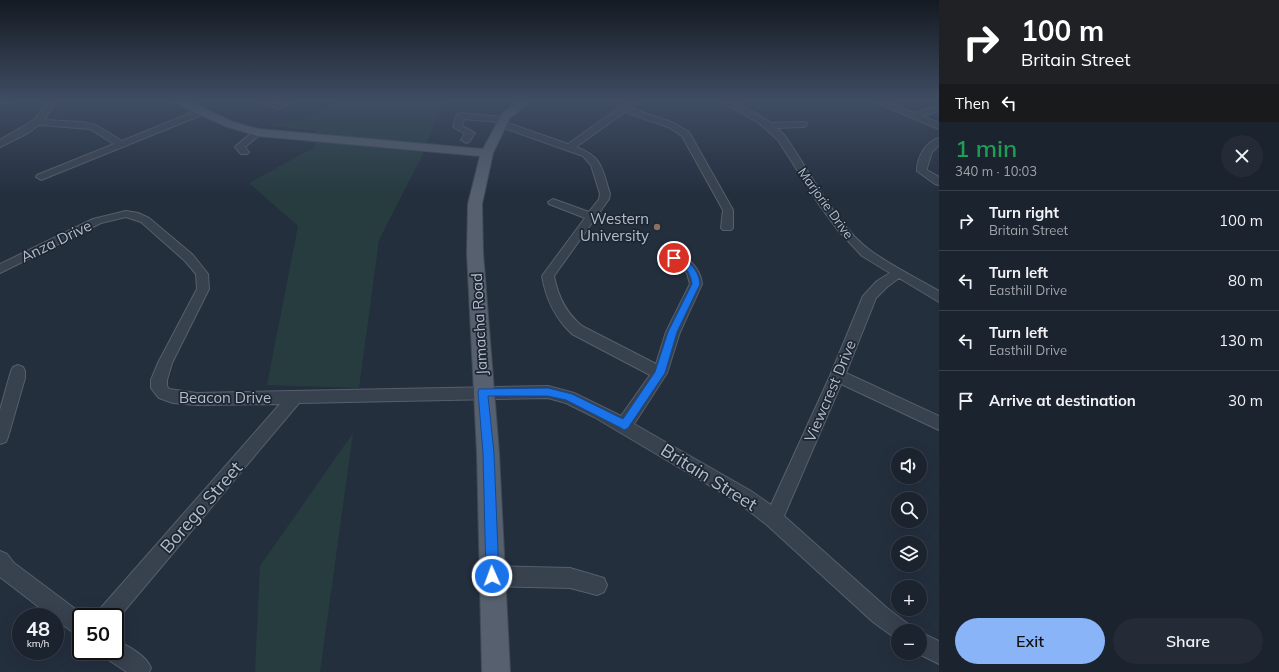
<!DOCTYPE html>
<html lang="en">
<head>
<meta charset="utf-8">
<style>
  :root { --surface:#1b232e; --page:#242b36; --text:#f1f3f6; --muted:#a0a4aa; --line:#39404a; --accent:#8ab4f8 }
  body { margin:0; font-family:Mulish,sans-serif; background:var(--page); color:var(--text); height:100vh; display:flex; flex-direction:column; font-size:15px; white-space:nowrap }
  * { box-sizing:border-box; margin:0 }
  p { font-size:13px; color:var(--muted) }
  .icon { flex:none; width:22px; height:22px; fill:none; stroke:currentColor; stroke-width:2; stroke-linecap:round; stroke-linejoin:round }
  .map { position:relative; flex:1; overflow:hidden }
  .sheet { display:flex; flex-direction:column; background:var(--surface); width:340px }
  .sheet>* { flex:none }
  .hud { background:#202124; color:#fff; overflow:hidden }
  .fabs { position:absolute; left:891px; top:448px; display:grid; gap:8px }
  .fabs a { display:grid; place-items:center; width:36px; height:36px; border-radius:50%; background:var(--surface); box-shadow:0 4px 16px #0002,0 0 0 1px var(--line); font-size:20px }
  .speed { position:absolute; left:12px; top:608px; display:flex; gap:8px; font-size:20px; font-weight:700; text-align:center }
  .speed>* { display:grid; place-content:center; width:52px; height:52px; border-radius:50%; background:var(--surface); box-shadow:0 4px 16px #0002,0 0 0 1px var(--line); line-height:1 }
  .speed small { font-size:10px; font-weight:400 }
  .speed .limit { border:2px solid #111; border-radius:6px; background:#fff; color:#111 }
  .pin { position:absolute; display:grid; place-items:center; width:34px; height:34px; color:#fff; margin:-17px; border:2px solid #fff; border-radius:50%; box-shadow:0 1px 4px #0007 }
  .me { position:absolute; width:44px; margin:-22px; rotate:358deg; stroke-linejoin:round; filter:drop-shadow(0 0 3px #0008) }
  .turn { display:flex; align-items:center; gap:14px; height:84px; padding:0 16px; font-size:18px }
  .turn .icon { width:52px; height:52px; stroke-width:2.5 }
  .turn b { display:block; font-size:28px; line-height:34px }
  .then { display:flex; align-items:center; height:38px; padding:0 16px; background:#0003; gap:8px; font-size:15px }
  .round { display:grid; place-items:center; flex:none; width:42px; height:42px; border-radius:21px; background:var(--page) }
  .overview { display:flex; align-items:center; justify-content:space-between; height:68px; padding:0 16px }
  h1 { font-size:24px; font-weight:600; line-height:30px; color:#1e9e55 }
  .button { display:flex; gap:8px; margin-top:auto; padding:8px 16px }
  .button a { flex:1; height:46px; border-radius:24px; background:var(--accent); color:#111; font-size:16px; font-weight:600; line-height:46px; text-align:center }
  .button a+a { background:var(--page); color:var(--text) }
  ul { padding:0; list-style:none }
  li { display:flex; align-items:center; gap:12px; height:60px; padding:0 16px; border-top:1px solid var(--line) }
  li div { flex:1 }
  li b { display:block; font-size:15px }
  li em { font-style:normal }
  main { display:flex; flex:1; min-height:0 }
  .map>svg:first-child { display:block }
</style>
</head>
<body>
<main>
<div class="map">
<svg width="939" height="672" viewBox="0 0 939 672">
  <rect width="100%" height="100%" fill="#242f3e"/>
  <!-- green -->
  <path fill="#263c3f" d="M340,100H448L438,113L421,158L379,240L359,388L267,385L298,226L249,183L315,147L316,131L267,125L307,119Z
    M353,433L320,672H255L260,566Z"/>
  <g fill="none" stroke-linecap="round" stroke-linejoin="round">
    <defs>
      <path id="minor" d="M50,100H58L44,120L82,122L96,125L122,141L198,110L201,109L205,112L204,114L41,180L36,177L37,175L114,144L90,129L39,125L28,133L0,147V140L34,120Z
        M257,100H269L278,103L287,100H300L278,109Z
        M630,100H640L630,108L674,123L689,132L733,210V228L731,230H723L721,228L723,210L682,136L668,127L625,112L576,147C603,157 602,169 610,194L609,199L554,276C558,297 566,313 582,326L656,364L666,332L690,284L687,273L668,258L670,255C686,251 701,270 702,284L680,332L667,373L634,424L751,491L771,505L830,376L863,296L877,281L890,273L862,256L837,229L818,203L778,140L759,123L719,100H730L750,110L771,123L806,122L807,124L806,126L803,127L777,128L785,136C809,170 837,227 871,251C892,266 916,278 939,291V302L899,278L887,287L876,298L846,373L939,416V430L841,384L784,516L887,608L908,624L912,631H898V640L873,622L767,525L739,503L594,417L566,403L548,398L299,403L115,622V617H96L99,610L280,404L197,405L173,403L159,398L154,392L151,388V380L158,363L197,289L196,274L185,261L141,222L126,217L101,223L0,273V264L93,219L126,211L138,213L149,218L193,255L208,274L209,289L172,363L167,380V386L169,389L197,393L548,386L574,393L621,416L650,375L572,334C555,318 546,299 542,276L585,218L549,204L548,202L553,199L589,212L599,199L600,194L591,165L583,156L498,126L497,124L498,122L464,119L462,126L475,133L469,142L466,143L461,140L465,134L453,127L456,116L460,113L503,117L507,120L505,122L568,144Z
        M870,100H882L914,113L939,105V111L922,116L939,123V129Z
        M258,129L263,132L245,147L249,152L247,154H241L235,147L237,145L255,130Z
        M939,138V145L932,152L927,168V170L939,177V185L935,184L917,171C917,158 925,142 939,138Z
        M18,365L23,367L25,371V378L8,437L6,442L0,444V410L11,371L13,367Z
        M0,551L7,554L14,563L86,617H81V636L74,633L55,619V617H52L0,577Z
        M492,566L570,568L604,578L607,585L604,592L597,595L570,588L492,586L485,583L482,576L485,569Z
        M920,632L939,641V664L917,653H920Z
        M115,640C128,646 146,655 151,668L149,672H127L107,659L104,651H115Z"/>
      <path id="major" d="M0,100H14L13,102L0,105Z
        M172,100H186L233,122L259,129L483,149L502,114L519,100H531L510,118L507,124L493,153L482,204L483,253L499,453L510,672H482L477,453L467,253L468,204L480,156L258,136L225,126L173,102Z"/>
    </defs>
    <!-- minor casing -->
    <use href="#minor" stroke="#565f6c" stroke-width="2"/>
    <!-- major casing -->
    <use href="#major" stroke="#414a57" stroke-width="2"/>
    <!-- minor -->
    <use href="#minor" fill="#38414e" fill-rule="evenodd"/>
    <!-- major -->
    <use href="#major" fill="#56606e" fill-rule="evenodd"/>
  </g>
  <!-- sky -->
  <linearGradient id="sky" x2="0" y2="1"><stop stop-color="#141a22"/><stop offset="0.52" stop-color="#3f4d63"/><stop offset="1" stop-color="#3f4d63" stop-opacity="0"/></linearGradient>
  <rect width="939" height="194" fill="url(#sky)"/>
  <!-- route -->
  <path fill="#1a73e8" stroke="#114b97" d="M674,256C688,260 698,268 700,284L677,332L665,373L628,428L624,430L621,428L566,400L548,396H488L494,453L499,576L497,580L492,582L488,580L486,576L483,453L478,392L479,389L548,388L572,394L623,419L655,372L668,332L692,284C690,268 683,267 671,260L670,258Z"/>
  <!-- markers -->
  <circle fill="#8d6e63" stroke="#1d2633" stroke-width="1.5" cx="657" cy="227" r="4"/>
  <g text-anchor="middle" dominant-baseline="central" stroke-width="3.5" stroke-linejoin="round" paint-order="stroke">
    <!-- far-street labels -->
    <g font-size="13" fill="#b4bcc9" stroke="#1d2633">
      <text transform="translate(826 203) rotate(54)">Marjorie Drive</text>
    </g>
    <!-- poi labels -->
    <g font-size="15" fill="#b4bcc9" stroke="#1d2633" text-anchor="end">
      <text x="649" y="218">Western<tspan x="649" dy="17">University</tspan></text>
    </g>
    <!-- street labels -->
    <g font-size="15" fill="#b4bcc9" stroke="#1d2633">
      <text transform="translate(56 241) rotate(-26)">Anza Drive</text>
      <text transform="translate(479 324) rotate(-93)">Jamacha Road</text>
      <text transform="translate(830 391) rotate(-67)">Viewcrest Drive</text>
      <text x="225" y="397">Beacon Drive</text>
    </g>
    <!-- near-street labels -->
    <g font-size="18" fill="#b4bcc9" stroke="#1d2633">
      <text transform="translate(709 477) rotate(32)">Britain Street</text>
      <text transform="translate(201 507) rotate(-49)">Borego Street</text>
    </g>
  </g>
</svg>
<div class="fabs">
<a><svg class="icon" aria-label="sound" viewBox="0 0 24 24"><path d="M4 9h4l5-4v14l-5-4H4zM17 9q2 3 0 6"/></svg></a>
<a><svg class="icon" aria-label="search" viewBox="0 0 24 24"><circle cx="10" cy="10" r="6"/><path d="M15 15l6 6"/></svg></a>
<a><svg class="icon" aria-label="layers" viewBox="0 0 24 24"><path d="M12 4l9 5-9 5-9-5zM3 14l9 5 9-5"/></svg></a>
<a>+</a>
<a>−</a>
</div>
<div class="speed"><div>48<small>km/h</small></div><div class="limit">50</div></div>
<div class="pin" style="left:674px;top:258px;background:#d93025"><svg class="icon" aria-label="arrive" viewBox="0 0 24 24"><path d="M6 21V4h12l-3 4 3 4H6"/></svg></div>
<svg class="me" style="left:492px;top:576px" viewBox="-20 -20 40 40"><circle r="17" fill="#1a73e8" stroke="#fff" stroke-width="3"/><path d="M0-11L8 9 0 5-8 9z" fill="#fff"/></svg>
</div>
<section class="sheet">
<div class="hud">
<div class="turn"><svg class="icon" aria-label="right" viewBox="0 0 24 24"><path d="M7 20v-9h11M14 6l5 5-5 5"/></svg><div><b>100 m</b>Britain Street</div></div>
<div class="then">Then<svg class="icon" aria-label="left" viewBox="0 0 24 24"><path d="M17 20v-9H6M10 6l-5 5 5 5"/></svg></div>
</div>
<div class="overview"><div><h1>1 min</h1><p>340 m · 10:03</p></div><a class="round"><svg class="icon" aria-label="close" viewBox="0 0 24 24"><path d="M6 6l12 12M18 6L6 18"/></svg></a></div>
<ul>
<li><svg class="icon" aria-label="right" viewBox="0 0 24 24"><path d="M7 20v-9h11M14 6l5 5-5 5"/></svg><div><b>Turn right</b><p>Britain Street</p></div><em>100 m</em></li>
<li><svg class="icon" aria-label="left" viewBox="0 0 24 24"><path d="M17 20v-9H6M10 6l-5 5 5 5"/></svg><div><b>Turn left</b><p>Easthill Drive</p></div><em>80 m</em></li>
<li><svg class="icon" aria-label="left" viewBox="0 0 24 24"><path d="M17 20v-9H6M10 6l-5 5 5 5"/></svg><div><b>Turn left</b><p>Easthill Drive</p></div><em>130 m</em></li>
<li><svg class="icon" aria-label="arrive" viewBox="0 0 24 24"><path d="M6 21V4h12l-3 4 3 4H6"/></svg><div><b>Arrive at destination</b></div><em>30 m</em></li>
</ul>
<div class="button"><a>Exit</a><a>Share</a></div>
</section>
</main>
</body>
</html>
